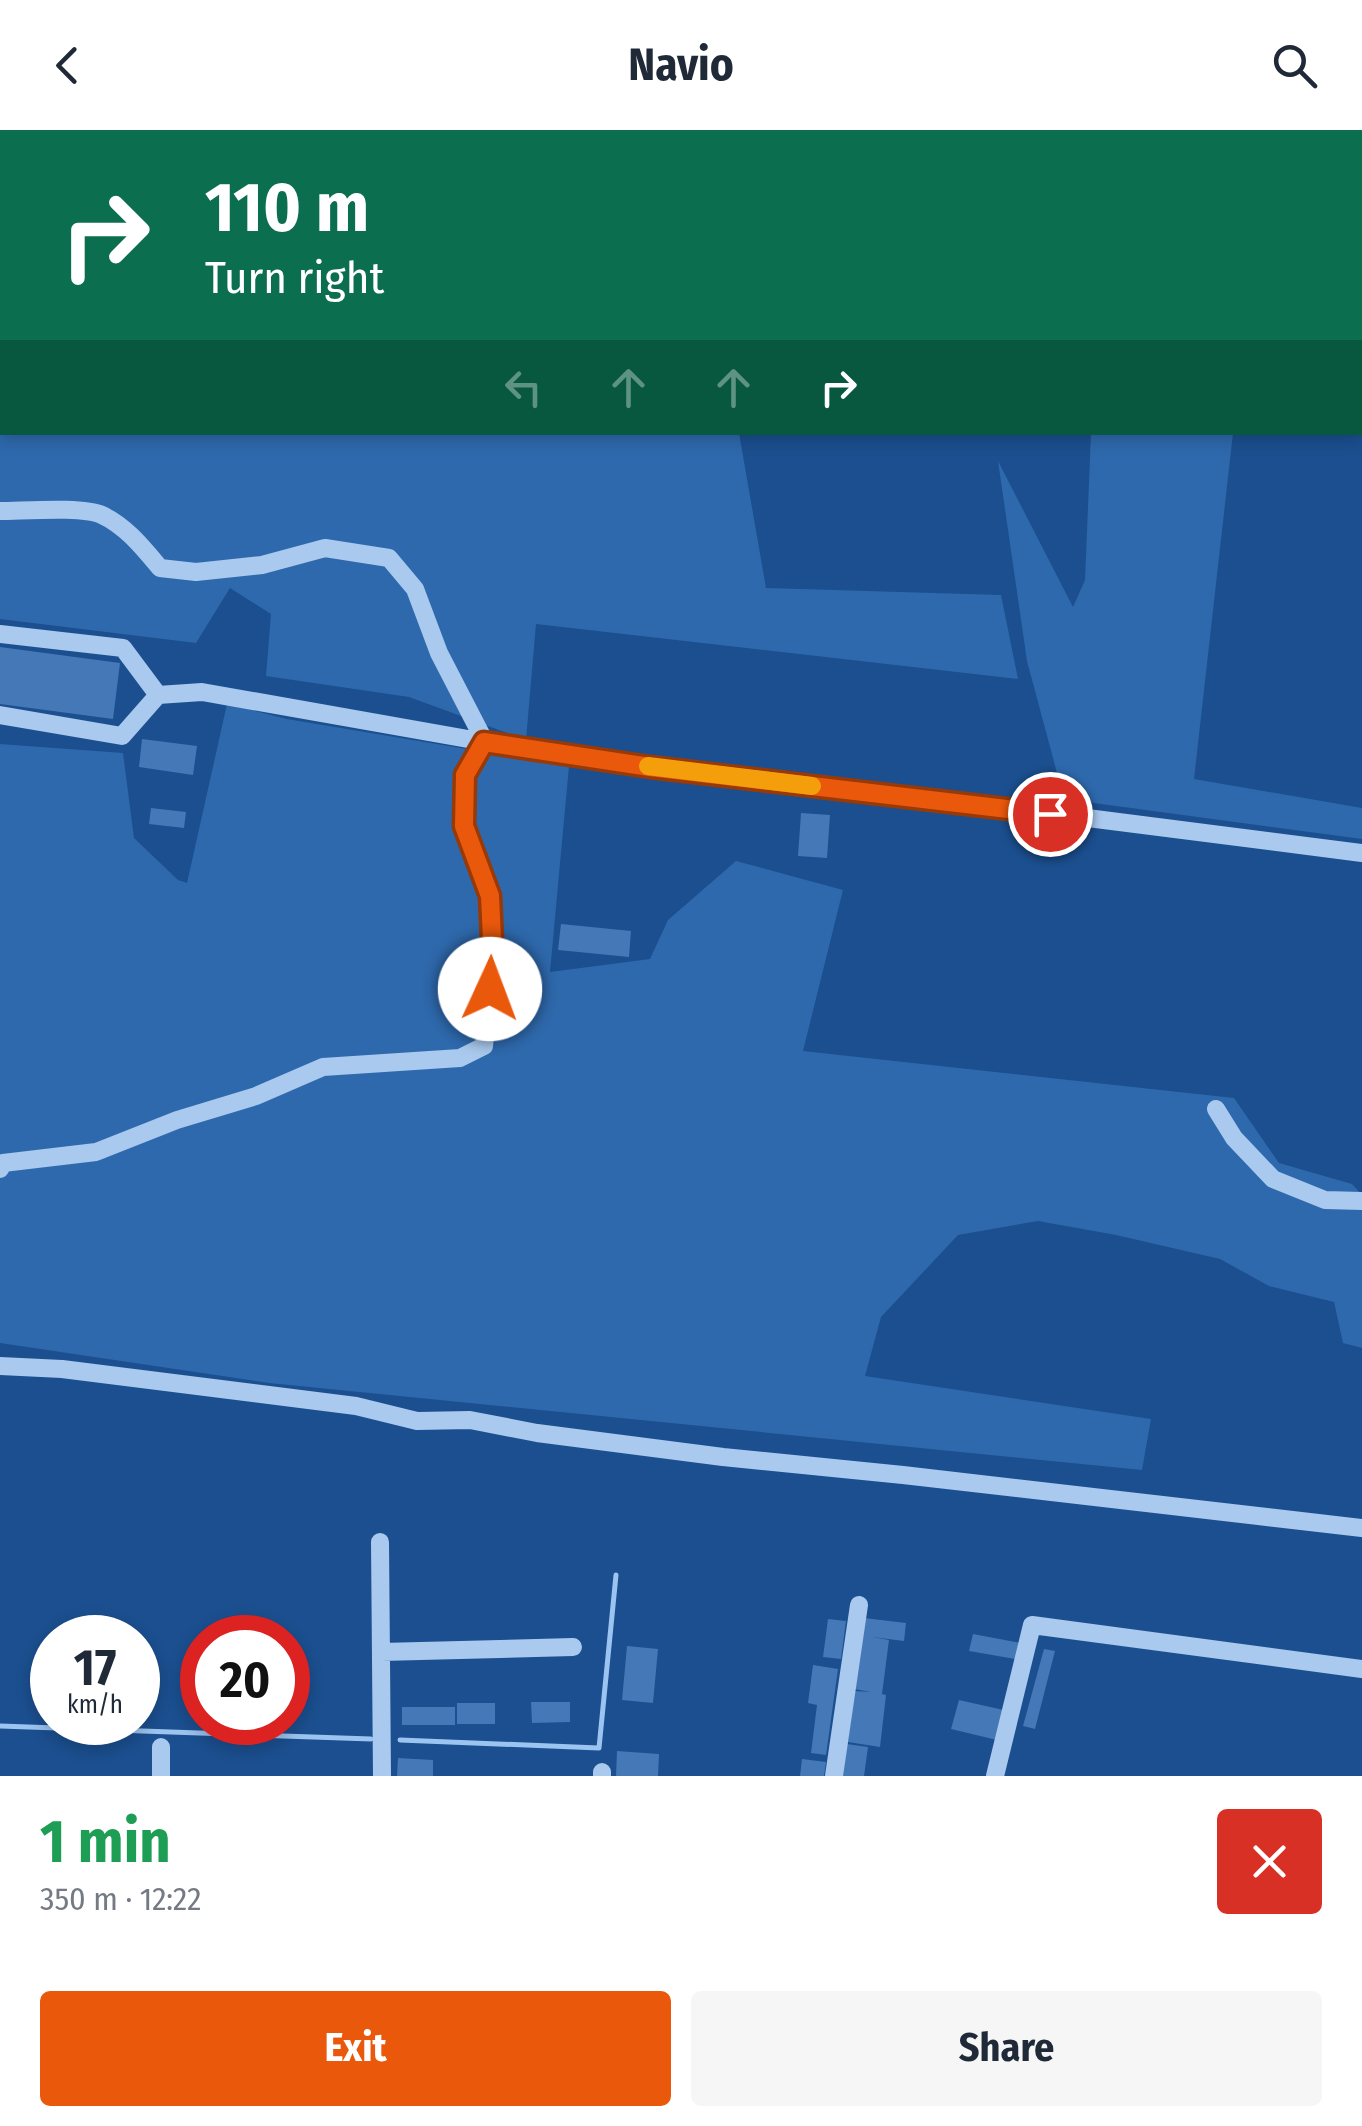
<!DOCTYPE html>
<html lang="en">
<head>
<meta charset="utf-8">
<style>
  :root { --surface:#fff; --page:#f6f6f7; --text:#1f2937; --muted:#747a83; --accent:#ea580c }
  body { margin:0; font-family:"Fira Sans Condensed",sans-serif; background:var(--page); color:var(--text); height:100vh; display:flex; flex-direction:column; font-size:38px; white-space:nowrap }
  * { box-sizing:border-box; margin:0 }
  p { font-size:32px; color:var(--muted) }
  .icon { flex:none; width:55px; height:55px; fill:none; stroke:currentColor; stroke-width:2; stroke-linecap:round; stroke-linejoin:round }
  .map { position:relative; height:1646px; overflow:hidden }
  .sheet { display:flex; flex-direction:column; background:var(--surface); flex:1 }
  .sheet>* { flex:none }
  .guide { position:absolute; left:0px; top:0px; width:1362px; height:305px; box-shadow:0 5px 15px #0003; background:#0b6e4f; color:#fff; overflow:hidden }
  .speed { position:absolute; left:30px; top:1485px; display:flex; gap:20px; font-size:50px; font-weight:700; text-align:center }
  .speed>* { display:grid; place-content:center; width:130px; height:130px; border-radius:50%; background:var(--surface); box-shadow:0 5px 15px #0003; line-height:1 }
  .speed small { font-size:25px; font-weight:400 }
  .speed .limit { border:15px solid #d22; background:#fff; color:#111 }
  .pin { position:absolute; display:grid; place-items:center; width:85px; height:85px; color:#fff; margin:-42px; border:5px solid #fff; border-radius:50%; box-shadow:0 2px 10px #0007 }
  .me { position:absolute; width:110px; margin:-55px; rotate:2deg; stroke-linejoin:round; filter:drop-shadow(0 0 8px #0008) }
  .turn { display:flex; align-items:center; gap:35px; height:210px; padding:0 40px; font-size:45px }
  .turn .icon { width:130px; height:130px; stroke-width:2.5 }
  .turn b { display:block; font-size:70px; line-height:85px }
  .lanes { display:flex; align-items:center; height:95px; padding:0 40px; background:#0003; justify-content:center; gap:50px; direction:ltr }
  .lanes .off { opacity:.35 }
  .round { display:grid; place-items:center; flex:none; width:105px; height:105px; border-radius:10px; background:var(--page) }
  .head { display:flex; align-items:center; justify-content:space-between; height:170px; padding:0 40px }
  h1 { font-size:60px; font-weight:700; line-height:75px; color:#1e9e55 }
  .action { display:flex; gap:20px; margin-top:auto; padding:20px 40px }
  .action a { flex:1; height:115px; border-radius:10px; background:var(--accent); color:#fff; font-size:40px; font-weight:700; line-height:115px; text-align:center }
  .action a+a { background:var(--page); color:var(--text) }
  header { display:flex; justify-content:space-between; align-items:center; height:130px; padding:0 40px; background:var(--surface); font-size:45px; font-weight:700 }
  .map>svg:first-child { display:block }
</style>
</head>
<body>
<header><svg class="icon" aria-label="back" viewBox="0 0 24 24"><path d="M15 5l-7 7 7 7"/></svg>Navio<svg class="icon" aria-label="search" viewBox="0 0 24 24"><circle cx="10" cy="10" r="6"/><path d="M15 15l6 6"/></svg></header>
<div class="map">
<svg width="1362" height="1646" viewBox="0 0 1362 1646">
  <rect width="100%" height="100%" fill="#1b4f8f"/>
  <!-- green -->
  <path fill="#2e69ad" d="M0,0H458L454,2H2V302L739,303L766,458L1001,465L1018,549L536,494L526,610L409,567L266,546L271,484L230,458L196,513L0,489Z
    M590,0H1362V72H1360V2H588Z
    M1091,303H1233L1194,649L1362,678V709L1064,669L1027,531L998,331L1073,477L1085,450Z
    M227,574L287,589L569,636L550,842L650,829L668,790L736,731L843,760L803,921L1234,968L1279,1033L1352,1054L1362,1065V1218L1343,1213L1334,1172L1269,1156L1220,1129L1116,1105L1038,1091L958,1105L881,1187L865,1246L1151,1289L1142,1340L269,1253L0,1213V614L123,623L134,708L178,750L187,753Z"/>
  <g fill="none" stroke-linecap="round" stroke-linejoin="round">
    <!-- stream -->
    <path stroke="#9cc4f0" stroke-width="5" d="M0,1596L371,1609
      M400,1610L599,1618L616,1445"/>
  </g>
  <!-- building -->
  <path fill="#4478b7" d="M0,517L120,533L113,589L0,574Z
    M142,609L197,616L193,645L139,637Z
    M151,678L186,682L184,698L149,694Z
    M801,683L830,685L827,728L798,726Z
    M561,794L631,801L629,827L558,820Z
    M864,1488L906,1493L904,1511L872,1507L889,1510L882,1564L886,1565L880,1617L848,1612L854,1561L871,1562L854,1559Z
    M828,1489L846,1491L841,1529L823,1527Z
    M973,1504L1026,1514L1021,1530L969,1521Z
    M627,1516L658,1519L653,1573L622,1570Z
    M1044,1519L1055,1521L1035,1599L1023,1596Z
    M813,1535L838,1539L826,1625L811,1623L817,1575L808,1573Z
    M959,1570L1008,1581L1001,1611L951,1599Z
    M531,1572H570V1592L532,1593Z
    M457,1573H495V1594H457Z
    M402,1577H455V1595H402Z
    M847,1614L868,1617L864,1646H843Z
    M617,1621L659,1624L658,1646H616Z
    M398,1628L433,1630V1646H397Z
    M802,1629L826,1632L824,1646H800Z"/>
  <g fill="none" stroke-linecap="round" stroke-linejoin="round">
    <!-- minor -->
    <path stroke="#a9c9ee" stroke-width="18" d="M674,0L675,2
      M1360,68L1362,69
      M0,381C23,381 83,376 102,385C126,396 144,419 160,438L196,442L262,435L325,418L389,428L415,459L439,523L485,612
      M0,504L123,518L158,565L122,606L0,585
      M158,565L202,562L485,612L650,637L923,667L1362,723
      M1216,979L1234,1008L1273,1049L1325,1070L1362,1071
      M0,1039L3,1033L96,1022L177,990L256,966L323,937L460,928L484,916L493,831L490,766L464,696L465,645L485,612
      M0,1236L62,1239L356,1276L417,1291L470,1290L537,1303L723,1327L903,1345L1362,1398
      M380,1412L382,1646
      M381,1522L573,1517
      M161,1646V1617
      M602,1646V1642
      M834,1646L859,1475
      M995,1646L1032,1495L1362,1539"/>
  </g>
  <g fill="none" stroke-linecap="round" stroke-linejoin="round">
    <defs>
      <path id="route" d="M490,859L493,831L490,766L464,696L465,645L484,612L650,637L1050,684"/>
    </defs>
    <!-- route casing -->
    <use href="#route" stroke="#983908" stroke-width="25"/>
    <!-- route -->
    <use href="#route" stroke="#ea580c" stroke-width="18"/>
    <!-- slow -->
    <path stroke="#f59e0b" stroke-width="18" d="M648,636L812,656"/>
  </g>
</svg>
<div class="speed"><div>17<small>km/h</small></div><div class="limit">20</div></div>
<div class="pin" style="left:1050px;top:684px;background:#d93025"><svg class="icon" aria-label="arrive" viewBox="0 0 24 24"><path d="M6 21V4h12l-3 4 3 4H6"/></svg></div>
<svg class="me" style="left:490px;top:859px" viewBox="-20 -20 40 40"><circle r="19" fill="#fff"/><path d="M0-13L10 11 0 6-10 11z" fill="#ea580c"/></svg>
<div class="guide">
<div class="turn"><svg class="icon" aria-label="right" viewBox="0 0 24 24"><path d="M7 20v-9h11M14 6l5 5-5 5"/></svg><div><b>110 m</b>Turn right</div></div>
<div class="lanes"><svg class="icon off" aria-label="left" viewBox="0 0 24 24"><path d="M17 20v-9H6M10 6l-5 5 5 5"/></svg><svg class="icon off" aria-label="ahead" viewBox="0 0 24 24"><path d="M12 20V5M6 11l6-6 6 6"/></svg><svg class="icon off" aria-label="ahead" viewBox="0 0 24 24"><path d="M12 20V5M6 11l6-6 6 6"/></svg><svg class="icon" aria-label="right" viewBox="0 0 24 24"><path d="M7 20v-9h11M14 6l5 5-5 5"/></svg></div>
</div>
</div>
<section class="sheet">
<div class="head"><div><h1>1 min</h1><p>350 m · 12:22</p></div><a class="round" style="background:#d93025;color:#fff"><svg class="icon" aria-label="close" viewBox="0 0 24 24"><path d="M6 6l12 12M18 6L6 18"/></svg></a></div>
<div class="action"><a>Exit</a><a>Share</a></div>
</section>
</body>
</html>
